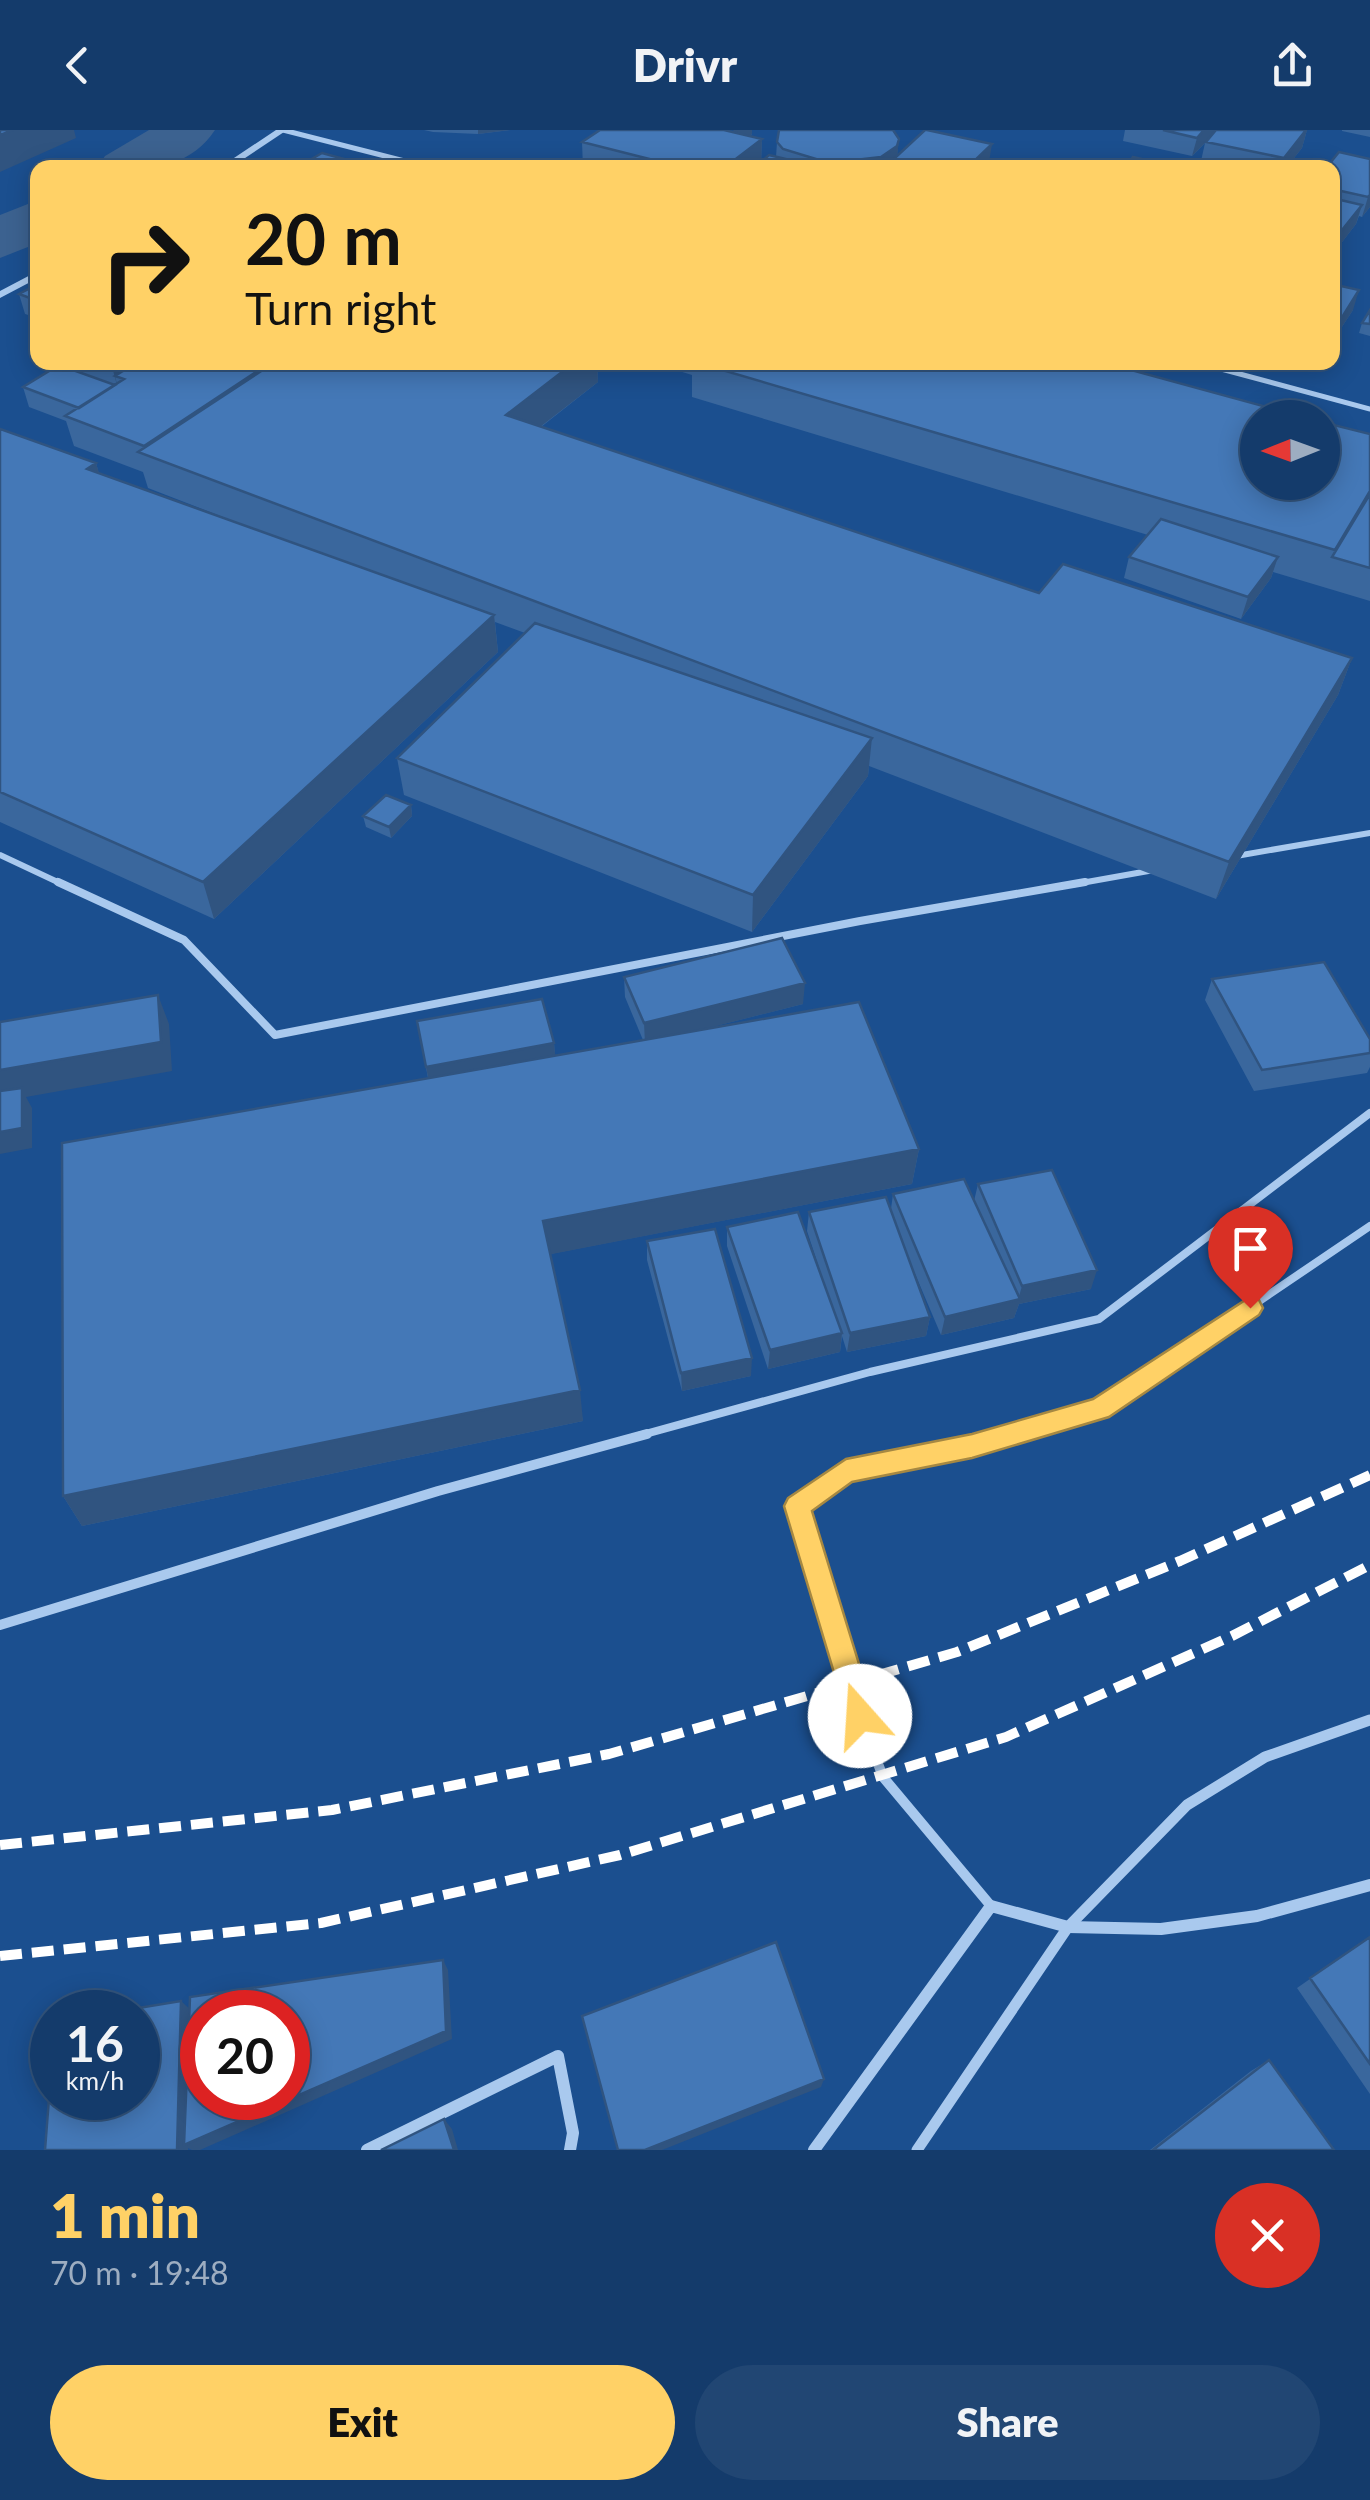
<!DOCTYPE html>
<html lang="en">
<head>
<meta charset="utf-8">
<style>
  :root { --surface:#143b6b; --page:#214673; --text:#f1f3f6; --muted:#9dadc1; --line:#33557e; --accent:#ffd166 }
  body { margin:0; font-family:Lato,sans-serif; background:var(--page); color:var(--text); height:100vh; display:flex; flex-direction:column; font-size:38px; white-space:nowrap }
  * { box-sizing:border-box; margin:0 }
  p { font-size:32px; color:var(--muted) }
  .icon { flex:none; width:55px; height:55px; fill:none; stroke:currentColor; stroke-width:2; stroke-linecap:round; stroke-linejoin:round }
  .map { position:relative; height:2020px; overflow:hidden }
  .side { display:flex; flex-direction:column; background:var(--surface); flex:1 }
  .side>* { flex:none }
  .guide { position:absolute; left:30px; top:30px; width:1310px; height:210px; border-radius:20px; box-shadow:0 5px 25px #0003,0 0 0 2px var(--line); background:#ffd166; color:#111; overflow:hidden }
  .needle { width:65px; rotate:269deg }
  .fabs { position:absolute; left:1240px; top:270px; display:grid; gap:20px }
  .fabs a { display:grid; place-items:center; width:100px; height:100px; border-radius:50%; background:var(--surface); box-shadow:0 5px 25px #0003,0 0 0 2px var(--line); font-size:50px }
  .speed { position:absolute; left:30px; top:1860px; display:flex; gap:20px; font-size:50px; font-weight:700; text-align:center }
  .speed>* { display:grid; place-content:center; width:130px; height:130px; border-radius:50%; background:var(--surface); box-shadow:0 5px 25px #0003,0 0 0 2px var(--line); line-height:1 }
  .speed small { font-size:25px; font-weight:400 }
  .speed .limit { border:15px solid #d22; background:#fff; color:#111 }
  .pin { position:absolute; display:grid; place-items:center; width:85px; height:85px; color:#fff; margin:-102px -42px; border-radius:50% 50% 50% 0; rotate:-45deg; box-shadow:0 0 10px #0007 }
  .pin .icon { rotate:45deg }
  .me { position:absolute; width:110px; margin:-55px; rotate:341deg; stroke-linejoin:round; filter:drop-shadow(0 0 8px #0008) }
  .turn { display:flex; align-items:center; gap:35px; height:210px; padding:0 50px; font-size:45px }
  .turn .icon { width:130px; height:130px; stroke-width:2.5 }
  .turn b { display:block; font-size:70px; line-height:85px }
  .round { display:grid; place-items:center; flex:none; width:105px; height:105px; border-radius:52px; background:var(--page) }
  .headline { display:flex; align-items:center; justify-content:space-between; height:170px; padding:0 50px }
  h1 { font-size:60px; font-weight:800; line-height:75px; color:var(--accent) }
  .action { display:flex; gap:20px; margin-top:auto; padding:20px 50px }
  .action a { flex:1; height:115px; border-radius:60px; background:var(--accent); color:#111; font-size:40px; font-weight:800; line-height:115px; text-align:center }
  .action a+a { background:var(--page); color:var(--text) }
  header { display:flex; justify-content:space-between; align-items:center; height:130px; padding:0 50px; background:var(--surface); font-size:45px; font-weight:800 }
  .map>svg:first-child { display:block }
</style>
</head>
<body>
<header><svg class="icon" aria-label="back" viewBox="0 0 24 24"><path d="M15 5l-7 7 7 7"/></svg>Drivr<svg class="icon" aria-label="share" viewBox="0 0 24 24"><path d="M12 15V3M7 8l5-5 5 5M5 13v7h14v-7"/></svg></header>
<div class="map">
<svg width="1370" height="2020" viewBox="0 0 1370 2020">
  <rect width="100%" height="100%" fill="#1b4f8f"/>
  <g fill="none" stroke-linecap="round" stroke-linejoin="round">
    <!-- river -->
    <path fill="#3c6290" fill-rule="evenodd" d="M149,0H215C186,43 143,38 97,38L105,26Z
      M38,70V113L0,128V85Z"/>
    <!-- service-far3 -->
    <path stroke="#a9c9ee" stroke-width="5" d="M283,0L432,38
      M1195,232L1370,279"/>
    <!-- service-far2 -->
    <path stroke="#a9c9ee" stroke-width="6" d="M0,725L64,755
      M1236,726L1370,703
      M1070,755L1154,740"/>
    <!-- service-far1 -->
    <path stroke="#a9c9ee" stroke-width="8" d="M58,752L184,810L275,905L860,791L1085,752
      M638,1306L870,1242L1099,1189L1370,983
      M1007,1306L1100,1279L1370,1096"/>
    <!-- service -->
    <path stroke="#a9c9ee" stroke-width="10" d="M0,1495L438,1361L647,1304
      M991,1776L883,1647L849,1556L797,1376L846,1341L1015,1304"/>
    <!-- pedestrian -->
    <path stroke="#a9c9ee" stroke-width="11" d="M917,2020L1068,1797L1187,1675L1265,1627L1370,1590"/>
    <!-- minor -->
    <path stroke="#a9c9ee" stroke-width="12" d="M367,2020L558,1926L573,2003L570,2020
      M814,2020L991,1776L1068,1797L1161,1799L1257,1786L1370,1755"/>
    <!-- tertiary -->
    <path fill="#a9c9ee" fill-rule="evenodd" d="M276,0H287L230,38H219Z
      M38,141V148L0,168V161Z"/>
    <!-- rail -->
    <path stroke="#fff" stroke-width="10" stroke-dasharray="22 10" stroke-linecap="butt" d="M0,1715L332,1680L609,1624L957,1522L1180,1431L1370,1345
      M0,1826L321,1793L620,1725L1006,1607L1232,1506L1370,1435"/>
  </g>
  <!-- wall -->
  <path fill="#3a679d" d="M424,0H510L478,4L433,2Z
    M1125,0H1307L1302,18L1286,38H1234L1201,31L1205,13L1192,26L1123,11Z
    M1342,0H1370V7L1342,1Z
    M752,4L750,6L762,9L761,32L776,27L777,12L899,9L897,25L988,38H583L582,12Z
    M1370,29V77L1362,87L1359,86L1356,94L1336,120L1332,119V38Z
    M38,154V188L25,184L19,164Z
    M1332,154L1353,180L1334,209H1332Z
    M1370,180V206L1359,203L1362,193Z
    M52,232H597L598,252L541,297L1039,463L1352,528L1338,565L1216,769L869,636L868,646L752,802L404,665L397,628L525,503L495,492L498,522L214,789L0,692V299L96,333L99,344L241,394L148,358L143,342L74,316L66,291L29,277L23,257L53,238Z
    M650,232H1102L1370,304V471L1273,442L1271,448L1241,489L1124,448L1129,427L1148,405L692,267V245Z
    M411,675L412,686L391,708L366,697L363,686Z
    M624,847L803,874L691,902L919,1019L912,1054L550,1124L583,1291L82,1396L63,1366L428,948L417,891L554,913L555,926L643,910L625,867Z
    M1212,849L1370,909V937L1367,943L1254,961L1205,870Z
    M978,1054L1091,1159L1019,1174L1014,1188L941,1205L910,1132L930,1187L926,1206L847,1222L842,1206L840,1222L768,1239L727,1116V1097L828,1165L807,1101L809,1082L891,1079L893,1064L974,1071Z
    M647,1111L751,1246L682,1261L647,1130Z
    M1370,1807V1964L1297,1858Z
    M1269,1930L1334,2020H1150L1251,1941Z"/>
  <!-- shaded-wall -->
  <path fill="#305480" d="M13,0H74L76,8L0,42V5Z
    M478,0H510L478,4Z
    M734,0H752V4L730,22V3Z
    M1204,0H1218L1192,26L1197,8Z
    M1307,0L1302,18L1286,38H1281L1284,28Z
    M762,9L761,36L759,38H724Z
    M899,9L896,38H829V33Z
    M992,14L988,38H967Z
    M1370,65V77L1362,87L1368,67Z
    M1362,75L1356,94L1336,120L1342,100Z
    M1359,160L1353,180L1334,209L1341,189Z
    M119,232H185L124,249L115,246L122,273L112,237Z
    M271,232H298L147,325L144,316Z
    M575,232H597L598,252L509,321L506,285Z
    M96,333L107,369L87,339Z
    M1278,427L1271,448L1241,489L1248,467Z
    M494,485L498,522L214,789L203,752Z
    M1352,528L1338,565L1216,769L1229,732Z
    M872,608L868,646L752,802L753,765Z
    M411,675L412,686L391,708L389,697Z
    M805,853L803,874L645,914L644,893Z
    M158,865L169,894L172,941L26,967L32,978V1018L0,1024V940Z
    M554,913L556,933L430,957L426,937Z
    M919,1019L912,1054L547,1125L543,1091Z
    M1097,1140L1091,1159L1019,1174L1014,1188L941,1205L945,1187L1018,1170L1022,1156Z
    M930,1187L926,1206L847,1222L850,1203Z
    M842,1203L840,1222L768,1239L770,1220Z
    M752,1228L751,1246L682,1261L681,1243Z
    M580,1260L583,1291L82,1396L63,1366Z
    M443,1830L448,1840L452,1909L200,2020H192L188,2018V2020H177L181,1871L192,1881Z
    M824,1949L821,1957L662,2020H645Z
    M444,1989L452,1999L458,2020H454Z"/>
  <!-- building -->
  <path fill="#4478b7" stroke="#305480" stroke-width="2.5" fill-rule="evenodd" d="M0,0H13L0,5Z
    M600,0H724L762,9L724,38H685L582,12Z
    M779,0H893L899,9L897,16L881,27L829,33L783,19L777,12Z
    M925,0H927L992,14L967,38H884Z
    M1163,0H1204L1197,8Z
    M1216,0H1306L1284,28L1206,12Z
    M1339,22L1370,29V65L1368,67L1332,59V38H1326Z
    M322,23L377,38H296Z
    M769,25L823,38H754Z
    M1133,27L1164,34L1161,38H1124Z
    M1332,68L1362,75L1342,100L1332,98Z
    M38,154V171L19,164Z
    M1332,154L1359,160L1341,189L1332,187Z
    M1370,180V194L1362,193Z
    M100,232H119L112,237Z
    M137,232H271L144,316L65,286L124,249L115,246Z
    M275,232H575L506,285L1039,463L1063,434L1352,528L1229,732L138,322Z
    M695,232H1102L1307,288H1258V352H1322V292L1370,304V361L1335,420Z
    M59,235L115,255L79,278L23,257Z
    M0,299L96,333L87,339L494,485L203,752L0,662Z
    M1370,364V438L1332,427Z
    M1161,389L1278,427L1248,467L1129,427Z
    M535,493L872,608L753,765L397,628Z
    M386,665L411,675L389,697L363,686Z
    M782,808L805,853L644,893L624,847Z
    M1324,832L1370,909V923L1262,940L1212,849Z
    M158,865L161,912L0,940V892Z
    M542,869L554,913L426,937L417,891Z
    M859,872L919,1019L543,1091L580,1260L63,1366L62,1013Z
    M22,958V998L0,1002V961Z
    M1052,1040L1097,1140L1022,1156L978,1054Z
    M964,1049L1020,1169L945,1187L893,1064Z
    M886,1067L930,1187L850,1203L809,1082Z
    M798,1082L842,1203L770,1220L727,1097Z
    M715,1099L752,1228L681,1243L647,1111Z
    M1370,1807V1934L1310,1848Z
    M776,1812L824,1949L645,2020H618L582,1886Z
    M443,1830L446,1901L184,2015L190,1867ZM202,1882H288V1968H202Z
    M181,1871L177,2020H45L52,1929V1968H138V1882H114Z
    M1269,1930L1334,2020H1153Z
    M444,1989L454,2020H381Z"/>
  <!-- route -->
  <path fill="#ffd166" stroke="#a68842" stroke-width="2.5" d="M1250,1167L1259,1170L1263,1178L1259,1185L1109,1287L972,1328L852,1352L812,1381L875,1586L871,1596L860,1601L850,1596L784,1376L788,1368L846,1329L972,1304L1093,1269Z"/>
</svg>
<div class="fabs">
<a><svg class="needle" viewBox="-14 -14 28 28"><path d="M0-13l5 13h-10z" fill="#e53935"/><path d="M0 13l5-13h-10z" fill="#9dadc1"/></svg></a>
</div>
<div class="speed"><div>16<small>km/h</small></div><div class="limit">20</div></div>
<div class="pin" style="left:1250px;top:1178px;background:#d93025"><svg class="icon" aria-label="arrive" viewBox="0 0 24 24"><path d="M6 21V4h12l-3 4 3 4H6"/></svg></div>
<svg class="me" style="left:860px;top:1586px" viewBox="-20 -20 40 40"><circle r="19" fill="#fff"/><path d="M0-13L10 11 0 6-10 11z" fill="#ffd166"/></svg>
<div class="guide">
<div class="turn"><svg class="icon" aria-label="right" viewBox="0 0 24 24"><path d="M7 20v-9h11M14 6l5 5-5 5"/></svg><div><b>20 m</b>Turn right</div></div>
</div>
</div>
<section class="side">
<div class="headline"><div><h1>1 min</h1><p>70 m · 19:48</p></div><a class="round" style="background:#d93025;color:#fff"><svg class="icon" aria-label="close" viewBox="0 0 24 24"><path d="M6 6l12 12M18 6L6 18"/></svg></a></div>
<div class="action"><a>Exit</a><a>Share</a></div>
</section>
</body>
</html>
